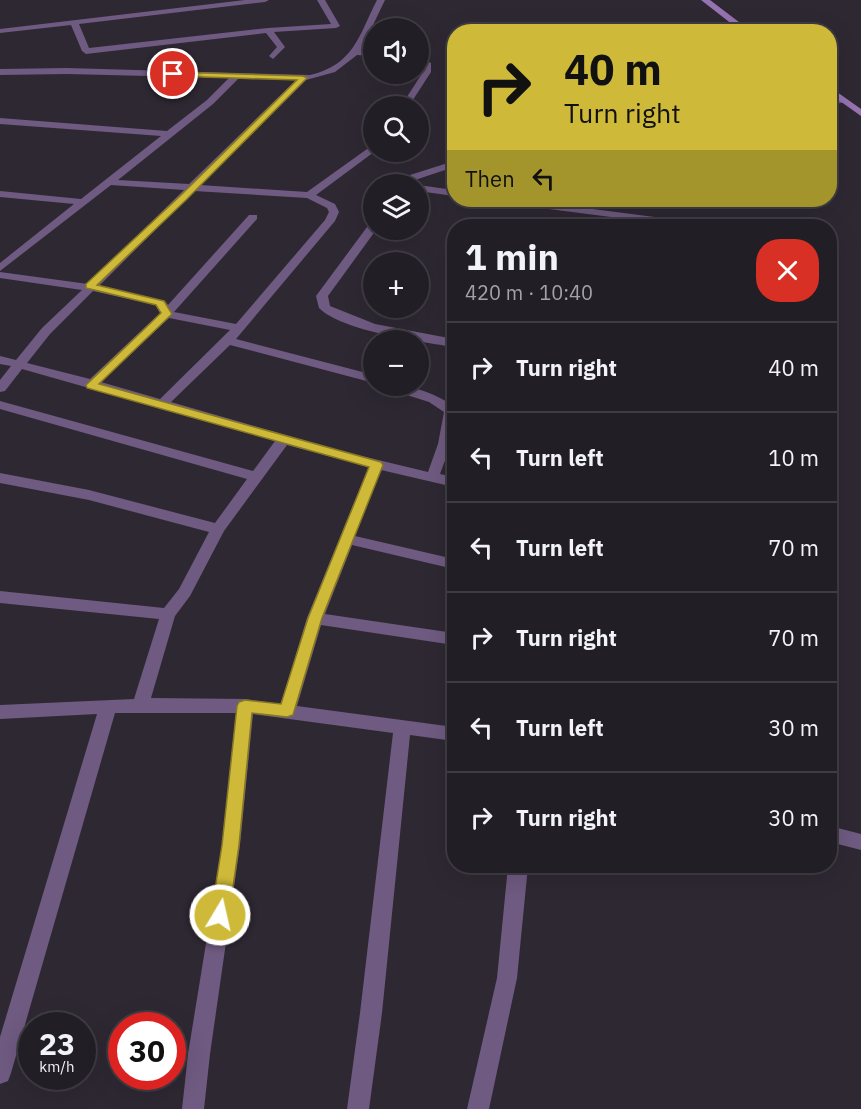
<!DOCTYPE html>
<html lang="en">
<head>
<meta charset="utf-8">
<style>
  :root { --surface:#221e26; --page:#2a272e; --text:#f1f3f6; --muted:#a2a2a7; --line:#3f3c43 }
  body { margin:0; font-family:"IBM Plex Sans",sans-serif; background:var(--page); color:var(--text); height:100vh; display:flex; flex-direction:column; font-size:22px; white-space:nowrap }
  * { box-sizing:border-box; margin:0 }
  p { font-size:20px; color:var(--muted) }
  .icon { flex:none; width:33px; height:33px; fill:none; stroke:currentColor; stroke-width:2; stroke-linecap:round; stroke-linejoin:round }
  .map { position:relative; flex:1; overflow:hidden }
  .details { position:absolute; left:447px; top:219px; width:390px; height:654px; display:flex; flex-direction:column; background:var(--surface); border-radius:24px; box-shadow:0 6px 24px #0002,0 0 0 2px var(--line) }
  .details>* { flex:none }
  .top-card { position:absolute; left:447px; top:24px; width:390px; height:183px; border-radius:24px; box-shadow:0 6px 24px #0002,0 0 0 2px var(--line); background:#ceb938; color:#111; overflow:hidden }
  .fabs { position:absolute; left:363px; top:18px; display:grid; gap:12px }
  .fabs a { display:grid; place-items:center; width:66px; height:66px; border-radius:50%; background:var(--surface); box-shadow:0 6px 24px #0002,0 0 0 2px var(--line); font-size:30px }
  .speed { position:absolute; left:18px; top:1012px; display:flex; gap:12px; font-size:30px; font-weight:700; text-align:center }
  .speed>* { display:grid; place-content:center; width:78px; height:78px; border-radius:50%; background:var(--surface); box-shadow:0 6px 24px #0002,0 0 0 2px var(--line); line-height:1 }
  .speed small { font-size:15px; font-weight:400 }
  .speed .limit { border:9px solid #d22; background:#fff; color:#111 }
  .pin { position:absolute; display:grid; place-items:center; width:51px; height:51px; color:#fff; margin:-26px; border:3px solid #fff; border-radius:50%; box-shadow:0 2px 6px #0007 }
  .me { position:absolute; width:66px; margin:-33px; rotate:9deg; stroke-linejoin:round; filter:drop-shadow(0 0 4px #0008) }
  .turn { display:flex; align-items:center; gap:21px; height:126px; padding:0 18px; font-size:27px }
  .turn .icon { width:78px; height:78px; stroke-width:2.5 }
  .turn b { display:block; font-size:42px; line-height:51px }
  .then { display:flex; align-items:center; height:57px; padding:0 18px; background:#0003; gap:12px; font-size:22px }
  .round { display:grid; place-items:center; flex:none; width:63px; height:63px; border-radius:24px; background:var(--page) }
  .summary { display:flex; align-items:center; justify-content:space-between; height:102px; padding:0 18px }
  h1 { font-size:36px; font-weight:800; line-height:45px }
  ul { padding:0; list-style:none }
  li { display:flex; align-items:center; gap:18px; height:90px; padding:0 18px; border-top:2px solid var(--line) }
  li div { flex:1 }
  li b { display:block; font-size:22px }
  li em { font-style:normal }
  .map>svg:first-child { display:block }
</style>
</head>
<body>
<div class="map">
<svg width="861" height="1109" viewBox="0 0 861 1109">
  <rect width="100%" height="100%" fill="#2e2833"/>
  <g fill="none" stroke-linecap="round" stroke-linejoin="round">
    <!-- street -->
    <path fill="#6f5a81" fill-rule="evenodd" d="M245,0H269L265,2L79,24L89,48L268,28L331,24L317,0H325L340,26L336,28L274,32L285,47L273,59L269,56L277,47L266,33L86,54L82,51L71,25L0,33V29Z
      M377,0H385L361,50L374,51V56L357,55L335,72L306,80L200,185L307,192L374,144V152L316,195L335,204L339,212L335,221L236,339L374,375V383L230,345L171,402L341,451L428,472L438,444L444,412L429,402L388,389L387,386C410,383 435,394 454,406V436L440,474L454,477V487L381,470L355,536L454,559V569L352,545L325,614L454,633V645L321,625L297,706L454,727V741L410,735L382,1013L369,1109H347L360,1013L393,733L253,714L240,845L210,1054L204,1109H182L188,1054L222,845L236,713H115L11,1073L8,1081L0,1084V1037L97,714L0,719V705L134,699L159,619L0,603V591L164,608L179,589L209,532L89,500L0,483V473L89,490L215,523L247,479L0,409V401L253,471L275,441L22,369L5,391L0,392V380L11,366L0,364V356L16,360L42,328L82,290L0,278V272L88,284L184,190L111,185L0,271V263L74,204L0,197V191L81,199L161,136L0,124V118L167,131L207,100L229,78L67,74L0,75V69L67,68L310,75C354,65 359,35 377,0ZM238,79L296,80L189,184L118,180L213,104ZM194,191L307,198L327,208L329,212L325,220L236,324L174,312L257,219V215H249L168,305L165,301L99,286ZM93,291L156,305L160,313L90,379L27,363L50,334ZM169,318L230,330L160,399L101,382ZM287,445L369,467L307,618L281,704L245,699L151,698L175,616L190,596L224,531Z
      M418,57L431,63V72L409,106H401L423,72L424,66L418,63Z
      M843,97L847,100L846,102L830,105V99Z
      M454,161V167L418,179L411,184H400L410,175Z
      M418,185L454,190V196L418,191Z
      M498,200H523L701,223L706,226H681L503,203Z
      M374,222V230H376L328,296L330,306L375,324L454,339V347C422,342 342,331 319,308L316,296L370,223Z
      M830,826L861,834V850L830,842Z
      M508,866H528L517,978L489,1109H467L497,978Z"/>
    <!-- secondary -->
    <path fill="#9673b1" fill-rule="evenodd" d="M701,0H710L752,32H742Z
      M830,87L861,109V116L830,94Z"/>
  </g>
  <!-- route -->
  <path fill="#ceb938" stroke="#867824" stroke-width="1.5" d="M170,72L303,76L307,78L186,200L97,285L164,301L172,314L99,384L381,462L383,465L322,618L293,715L287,717L252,713L239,845L229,915L226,921L220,923L214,921L211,915L222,845L237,706L239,702L245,700L281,704L308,618L369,467L87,388L86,385L161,313L156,305L86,288V284L180,196L297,80L173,76L170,75Z"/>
</svg>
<div class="fabs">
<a><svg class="icon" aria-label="sound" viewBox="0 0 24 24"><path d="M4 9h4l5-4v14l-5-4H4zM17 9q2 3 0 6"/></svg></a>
<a><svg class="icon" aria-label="search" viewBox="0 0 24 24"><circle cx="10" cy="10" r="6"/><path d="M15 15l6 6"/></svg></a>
<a><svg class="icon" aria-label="layers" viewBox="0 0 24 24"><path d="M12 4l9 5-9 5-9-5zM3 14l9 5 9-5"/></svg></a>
<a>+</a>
<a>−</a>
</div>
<div class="speed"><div>23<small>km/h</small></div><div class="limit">30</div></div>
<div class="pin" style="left:173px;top:74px;background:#d93025"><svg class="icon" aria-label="arrive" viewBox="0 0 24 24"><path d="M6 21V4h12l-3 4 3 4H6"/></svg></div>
<svg class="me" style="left:220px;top:915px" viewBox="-20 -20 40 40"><circle r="17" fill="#ceb938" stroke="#fff" stroke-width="3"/><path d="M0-11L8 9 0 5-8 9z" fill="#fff"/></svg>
<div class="top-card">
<div class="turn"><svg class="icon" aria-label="right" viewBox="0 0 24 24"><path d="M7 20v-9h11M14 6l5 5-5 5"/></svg><div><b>40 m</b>Turn right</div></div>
<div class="then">Then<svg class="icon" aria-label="left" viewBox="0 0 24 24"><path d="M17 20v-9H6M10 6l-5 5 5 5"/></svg></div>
</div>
<section class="details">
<div class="summary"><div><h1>1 min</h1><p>420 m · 10:40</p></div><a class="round" style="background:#d93025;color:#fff"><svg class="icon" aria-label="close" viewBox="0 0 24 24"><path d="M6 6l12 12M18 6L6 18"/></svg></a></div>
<ul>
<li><svg class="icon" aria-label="right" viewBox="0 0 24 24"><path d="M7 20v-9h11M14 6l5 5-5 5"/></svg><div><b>Turn right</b></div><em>40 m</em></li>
<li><svg class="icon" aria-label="left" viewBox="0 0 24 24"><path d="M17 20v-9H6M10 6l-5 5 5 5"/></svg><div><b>Turn left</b></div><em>10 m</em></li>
<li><svg class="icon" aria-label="left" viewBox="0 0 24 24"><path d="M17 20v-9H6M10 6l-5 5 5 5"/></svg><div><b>Turn left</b></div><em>70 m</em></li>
<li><svg class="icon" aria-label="right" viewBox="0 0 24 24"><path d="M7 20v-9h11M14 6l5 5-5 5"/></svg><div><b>Turn right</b></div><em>70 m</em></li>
<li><svg class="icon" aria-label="left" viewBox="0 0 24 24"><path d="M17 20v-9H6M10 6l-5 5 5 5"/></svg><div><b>Turn left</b></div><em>30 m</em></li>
<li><svg class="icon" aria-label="right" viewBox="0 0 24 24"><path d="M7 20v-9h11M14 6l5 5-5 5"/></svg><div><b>Turn right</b></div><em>30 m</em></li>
</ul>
</section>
</div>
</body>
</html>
